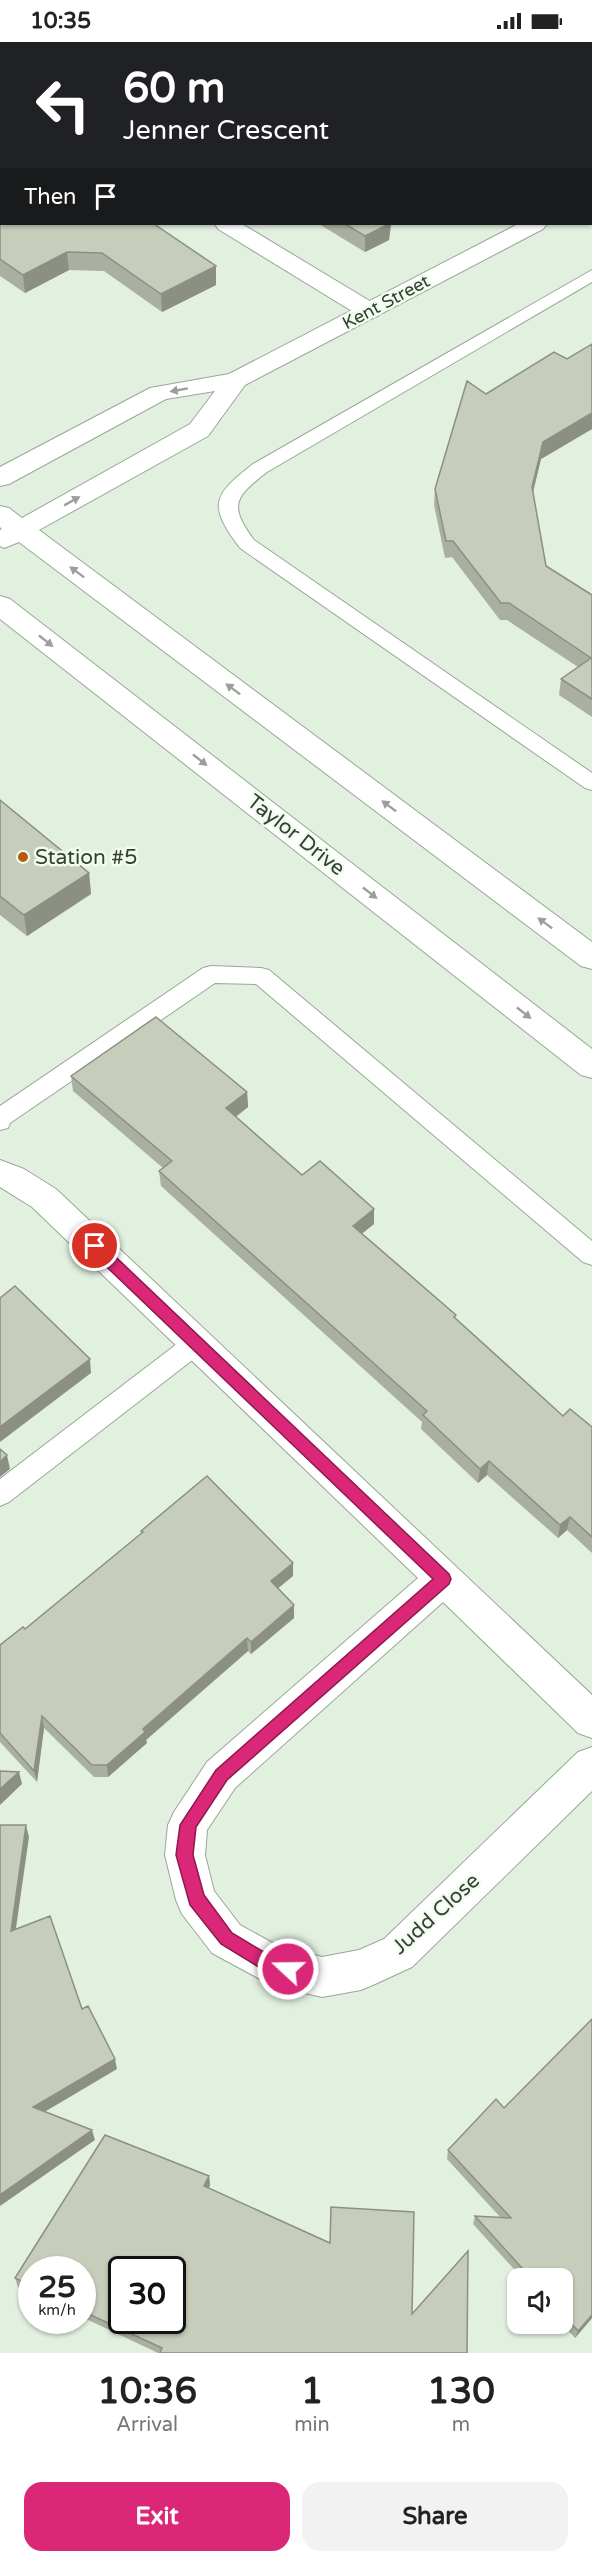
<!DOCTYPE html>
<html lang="en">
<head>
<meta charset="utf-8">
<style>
  :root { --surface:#fff; --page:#f2f2f2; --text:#222; --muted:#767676; --accent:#db2777 }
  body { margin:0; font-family:"Varela Round",sans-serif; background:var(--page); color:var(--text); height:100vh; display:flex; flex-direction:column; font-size:22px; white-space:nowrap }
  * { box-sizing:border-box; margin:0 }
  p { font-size:20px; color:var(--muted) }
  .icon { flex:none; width:33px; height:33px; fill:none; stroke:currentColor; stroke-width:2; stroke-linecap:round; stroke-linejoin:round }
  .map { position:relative; height:2311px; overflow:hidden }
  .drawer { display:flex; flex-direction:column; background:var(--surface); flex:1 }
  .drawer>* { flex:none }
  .banner { position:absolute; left:0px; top:0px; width:592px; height:183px; box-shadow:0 2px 4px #0004; background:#202124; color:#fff; overflow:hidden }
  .fabs { position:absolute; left:507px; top:2226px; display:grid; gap:12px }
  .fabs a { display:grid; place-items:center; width:66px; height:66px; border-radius:12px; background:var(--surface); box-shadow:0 2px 4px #0004; font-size:30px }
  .speed { position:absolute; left:18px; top:2214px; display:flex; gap:12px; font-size:30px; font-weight:700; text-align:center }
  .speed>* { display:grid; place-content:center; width:78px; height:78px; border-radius:50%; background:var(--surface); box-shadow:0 2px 4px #0004; line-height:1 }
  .speed small { font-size:15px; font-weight:400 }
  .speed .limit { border:3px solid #111; border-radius:9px; background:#fff; color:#111 }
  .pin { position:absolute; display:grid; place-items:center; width:51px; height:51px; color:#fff; margin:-26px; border:3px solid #fff; border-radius:50%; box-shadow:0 2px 6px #0007 }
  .me { position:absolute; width:66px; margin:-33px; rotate:291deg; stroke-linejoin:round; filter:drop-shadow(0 0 4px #0008) }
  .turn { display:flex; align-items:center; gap:21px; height:126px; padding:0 24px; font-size:27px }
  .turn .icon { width:78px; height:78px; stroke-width:2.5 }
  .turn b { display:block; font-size:42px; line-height:51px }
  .then { display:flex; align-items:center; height:57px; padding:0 24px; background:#0003; gap:12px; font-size:22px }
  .eta { display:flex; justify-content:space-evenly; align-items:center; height:102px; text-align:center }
  .eta b { font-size:36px; font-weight:700; line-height:42px }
  .button { display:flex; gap:12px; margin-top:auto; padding:12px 24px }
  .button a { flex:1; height:69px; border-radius:18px; background:var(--accent); color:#fff; font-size:24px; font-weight:700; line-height:69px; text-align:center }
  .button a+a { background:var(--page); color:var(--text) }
  .status { display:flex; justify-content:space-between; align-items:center; height:42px; padding:0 30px; background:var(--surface); direction:ltr }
  .status svg { height:16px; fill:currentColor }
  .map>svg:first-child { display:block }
</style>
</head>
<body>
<div class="status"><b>10:35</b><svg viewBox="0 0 49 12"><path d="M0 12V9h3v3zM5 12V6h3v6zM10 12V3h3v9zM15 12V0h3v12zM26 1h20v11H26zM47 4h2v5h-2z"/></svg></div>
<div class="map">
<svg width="592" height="2311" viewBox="0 0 592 2311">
  <rect width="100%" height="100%" fill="#e2f0e0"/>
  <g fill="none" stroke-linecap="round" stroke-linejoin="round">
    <defs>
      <path id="lane" d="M244,0H260L261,2H245Z
        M592,228V240L267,430C235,455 228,463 254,498L592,731V748L585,746L240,506C208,463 212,454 253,422Z
        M211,924L261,926L269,928L592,1199V1223L583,1220L256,942L215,941L10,1081L8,1086L0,1088V1064L203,926Z
        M195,1291L204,1295L208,1302L204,1309L9,1460L0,1464V1437L186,1295Z"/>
      <path id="street" d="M553,0H575L576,2H554Z
        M591,9H592V21H591Z
        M0,20L2,21V34H0Z
        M215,182H242L378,264L381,269L378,274L369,276L360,274L218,187Z
        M0,1118L24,1127L56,1147L592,1653V1696L578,1691L443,1560L235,1746L207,1788L205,1813L214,1849L240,1883L278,1904L322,1915L359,1908L384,1897L578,1710L592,1705V1749L412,1925L375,1942L361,1948L322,1955L271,1943L212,1911L182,1872L176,1858L165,1813L168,1783L174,1770L207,1720L418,1536L32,1165L0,1145Z"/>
      <path id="secondary" d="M591,144H592L591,159Z
        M518,182H547L543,187L245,343L208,394L39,488L592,900V927L581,924L19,500L4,506L0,504V488L2,487L0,485V464L9,466L22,476L190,382L215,349L166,357L9,442L0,444V425L150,346L229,332Z
        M0,554L10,557L592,1007V1036L581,1033L0,577Z"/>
    </defs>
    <!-- lane casing -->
    <use href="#lane" stroke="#99a797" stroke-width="2"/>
    <!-- street casing -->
    <use href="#street" stroke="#99a797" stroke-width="2"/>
    <!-- secondary casing -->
    <use href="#secondary" stroke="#99a797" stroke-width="2"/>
    <!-- lane -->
    <use href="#lane" fill="#fff" fill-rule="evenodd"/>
    <!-- street -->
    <use href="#street" fill="#fff" fill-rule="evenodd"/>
    <!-- secondary -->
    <use href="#secondary" fill="#fff" fill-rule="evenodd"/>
  </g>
  <!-- wall -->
  <path fill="#aab0a1" d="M42,0H139L141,2H44Z
    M369,0H480L483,2H371Z
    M0,100L2,102V182L216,243L162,270L104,229L69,228L25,251L0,234Z
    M319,182H391L389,198L365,210Z
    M592,302V387L541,417L533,451L546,524L592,553V675L559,653L561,637L578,625L507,578H500L452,515L445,516L434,463L435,447L486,352L567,317Z
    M0,758L89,831L91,852L27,894L0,873Z
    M71,1034L247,1050L248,1065L236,1075L302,1133L374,1167V1182L362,1191L456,1273L455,1276L563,1374L592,1385V1511L567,1488L558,1496L487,1433L478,1441L421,1387L422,1380L161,1144L159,1129L163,1126L73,1049Z
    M141,1489L293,1534L278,1546L294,1563V1576L251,1612L248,1609L146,1698L147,1701L108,1735H94L44,1686L37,1740L0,1700V1603L25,1587L142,1491Z
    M592,1977V2276L575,2296L562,2282V2236H522L473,2182L475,2174L500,2175L447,2117L448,2108L504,2066Z
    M209,2134L210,2143L209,2146L412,2272L467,2311H158L82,2275V2228H32V2251L18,2245L15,2236Z"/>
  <!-- shaded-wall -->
  <path fill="#8b9083" d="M592,69V86H591V70Z
    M389,182H391L389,198L365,210V194Z
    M67,210L69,228L25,251L23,233Z
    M216,224V243L162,270L161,252Z
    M592,371V387L541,417L530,461L532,445L543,400Z
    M89,831L91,852L27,894L24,873Z
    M247,1050L248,1065L227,1081L226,1066Z
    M374,1167V1182L353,1199V1184Z
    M90,1317L91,1331L0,1400V1385Z
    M7,1413L10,1427L0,1435V1420Z
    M489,1419L487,1433L478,1441L480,1427Z
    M570,1475L567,1488L558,1496L560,1483Z
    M293,1521V1534L271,1552V1539Z
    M294,1563V1576L251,1612V1600Z
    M247,1596L248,1609L146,1698L147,1701L108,1735L107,1723L143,1687Z
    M42,1674L44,1686L37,1740L34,1729Z
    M19,1730L22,1742L0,1763V1747Z
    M26,1783L29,1795L14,1900L11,1889Z
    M115,2017L117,2027L36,2075L33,2065Z
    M92,2088L95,2098L0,2164V2153Z
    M209,2134L210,2143L205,2153L204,2144Z
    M592,2273V2276L575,2296L578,2289Z"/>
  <!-- building -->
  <path fill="#c6cdbb" stroke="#8b9083" stroke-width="1.5" fill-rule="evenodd" d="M62,0H139L141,2H64Z
    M398,0H480L483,2H401Z
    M0,100L2,102V142L0,141Z
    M2,144V175L0,174V149Z
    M2,177V182H154L216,224L161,252L102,211L67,210L23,233L0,217V178Z
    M345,182H389L365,194Z
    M592,302V371L543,400L532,445L546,524L592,553V657L561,637L591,616L509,561H501L453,499H446L435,447L467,339L486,352L554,310L567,317Z
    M0,758L89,831L24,873L0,854Z
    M156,975L247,1050L226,1066L302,1133L320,1119L374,1167L353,1184L456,1273L454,1275L563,1374L570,1367L592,1385V1495L570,1475L560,1483L489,1419L480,1427L423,1373L427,1369L159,1129L172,1119L71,1034Z
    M15,1244L90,1317L0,1385V1256Z
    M0,1407L7,1413L0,1420Z
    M207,1434L293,1521L271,1539L294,1563L251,1600L247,1596L143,1687L145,1690L107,1723H92L42,1674L34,1729L0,1691V1603L23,1585L25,1587L143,1490L141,1489Z
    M0,1729L19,1730L0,1747Z
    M0,1783H26L11,1889L50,1874L82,1967L88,1964L115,2017L33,2065L92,2088L0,2153Z
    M592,1977V2273L578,2289L562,2271V2236H531L475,2174L511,2176L448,2108L496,2057L504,2066Z
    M105,2093L209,2134L204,2144L330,2201L331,2165L414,2170L412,2272L468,2209L467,2311H160L162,2306L82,2269V2228H32V2244L15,2236ZM122,2228H172V2278H122Z"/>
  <!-- one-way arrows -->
  <defs><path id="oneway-solid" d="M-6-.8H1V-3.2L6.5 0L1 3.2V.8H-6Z" transform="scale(1.5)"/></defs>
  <g fill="#9c9e9c">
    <use href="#oneway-solid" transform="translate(179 348) rotate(170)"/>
    <use href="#oneway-solid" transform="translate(72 459) rotate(-29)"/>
    <use href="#oneway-solid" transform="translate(77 530) rotate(-143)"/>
    <use href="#oneway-solid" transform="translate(46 599) rotate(38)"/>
    <use href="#oneway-solid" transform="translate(233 647) rotate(-143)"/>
    <use href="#oneway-solid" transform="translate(200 718) rotate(38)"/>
    <use href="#oneway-solid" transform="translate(389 764) rotate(-143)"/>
    <use href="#oneway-solid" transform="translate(370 851) rotate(38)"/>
    <use href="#oneway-solid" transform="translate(545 881) rotate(-143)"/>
    <use href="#oneway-solid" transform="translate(524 971) rotate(38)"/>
  </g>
  <!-- route -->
  <path fill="#db2777" stroke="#8e194d" stroke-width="1.5" d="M95,1199L100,1200L449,1532L451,1537L449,1542L227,1738L196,1785L193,1813L204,1853L232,1891L274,1916L294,1921L296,1927L294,1933L288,1936L265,1929L221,1902L190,1863L176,1813L180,1783L216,1728L433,1537L90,1209L88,1204L90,1200Z"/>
  <!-- markers -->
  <circle fill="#b8590f" stroke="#effded" stroke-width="2" cx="23" cy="815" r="6"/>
  <g text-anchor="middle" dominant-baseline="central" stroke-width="5" stroke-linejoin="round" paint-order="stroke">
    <!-- far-street labels -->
    <g font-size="18" fill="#393e38" stroke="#effded">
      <text transform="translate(386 260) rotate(-28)">Kent Street</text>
    </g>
    <!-- street labels -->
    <g font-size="21" fill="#393e38" stroke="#effded">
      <text transform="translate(296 793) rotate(38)">Taylor Drive</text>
      <text transform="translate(436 1872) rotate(-42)">Judd Close</text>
    </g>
    <!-- poi labels -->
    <g font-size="21" fill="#393e38" stroke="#effded" text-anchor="start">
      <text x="35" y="815">Station #5</text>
    </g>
  </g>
</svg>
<div class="fabs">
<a><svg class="icon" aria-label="sound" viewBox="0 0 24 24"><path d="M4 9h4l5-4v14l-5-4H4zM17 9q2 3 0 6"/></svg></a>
</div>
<div class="speed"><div>25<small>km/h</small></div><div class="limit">30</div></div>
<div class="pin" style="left:95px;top:1204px;background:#d93025"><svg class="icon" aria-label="arrive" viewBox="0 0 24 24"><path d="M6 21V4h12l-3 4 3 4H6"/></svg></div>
<svg class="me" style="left:288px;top:1927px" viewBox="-20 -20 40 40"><circle r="17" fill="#db2777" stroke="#fff" stroke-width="3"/><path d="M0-11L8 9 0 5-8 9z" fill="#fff"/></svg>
<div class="banner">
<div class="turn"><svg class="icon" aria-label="left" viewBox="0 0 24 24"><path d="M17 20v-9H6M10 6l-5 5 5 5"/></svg><div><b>60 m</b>Jenner Crescent</div></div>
<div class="then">Then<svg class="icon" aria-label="arrive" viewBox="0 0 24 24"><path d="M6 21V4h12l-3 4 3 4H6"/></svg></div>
</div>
</div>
<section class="drawer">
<div class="eta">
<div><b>10:36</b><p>Arrival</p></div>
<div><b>1</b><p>min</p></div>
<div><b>130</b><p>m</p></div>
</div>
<div class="button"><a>Exit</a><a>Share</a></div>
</section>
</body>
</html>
